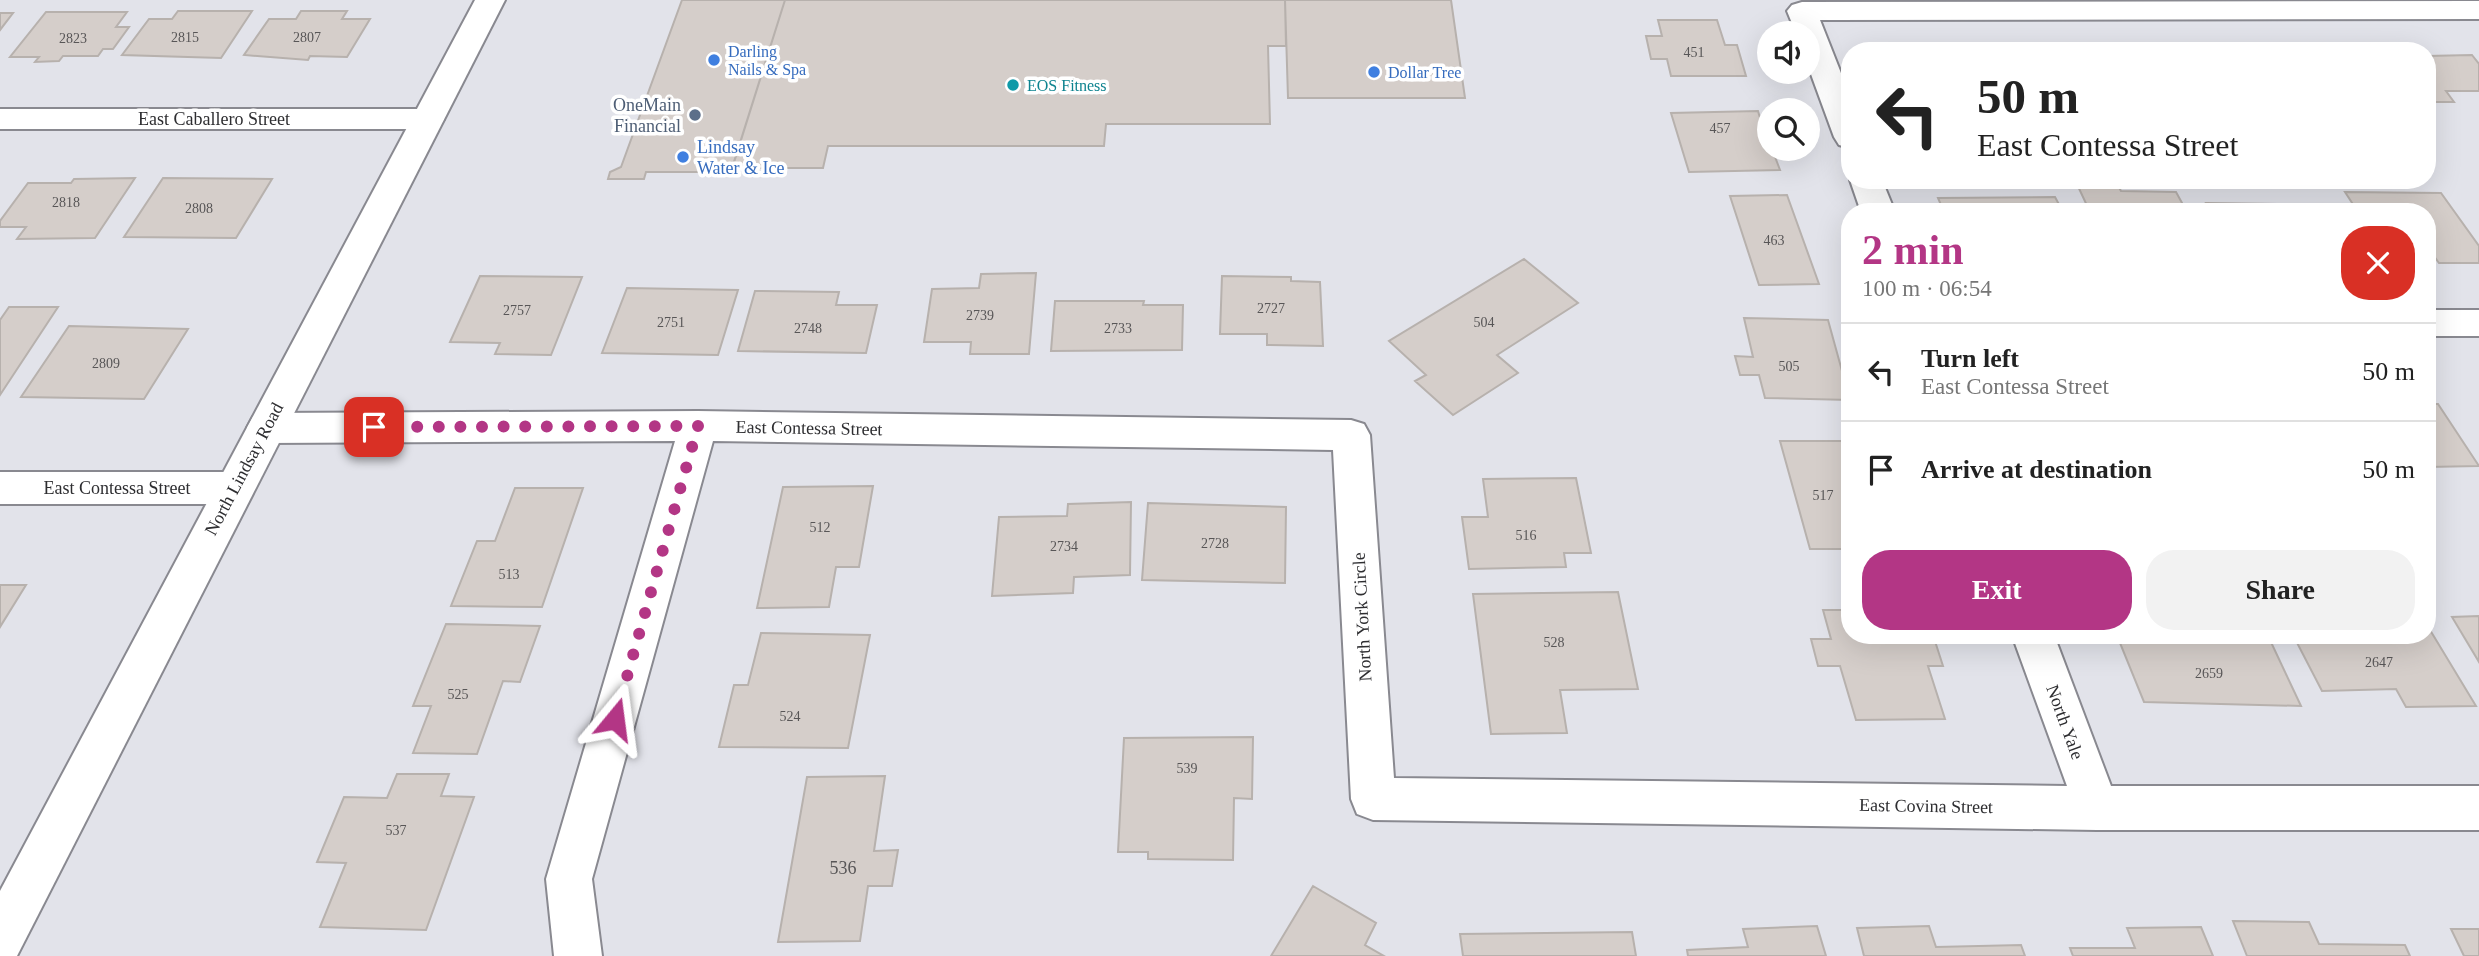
<!DOCTYPE html>
<html lang="en">
<head>
<meta charset="utf-8">
<style>
  :root { --surface:#fff; --page:#f2f2f2; --text:#222; --muted:#767676; --line:#e0e0e0; --accent:#b33685 }
  body { margin:0; font-family:Georgia,serif; background:var(--page); color:var(--text); height:100vh; display:flex; flex-direction:column; font-size:26px; white-space:nowrap }
  * { box-sizing:border-box; margin:0 }
  p { font-size:23px; color:var(--muted) }
  .icon { flex:none; width:38px; height:38px; fill:none; stroke:currentColor; stroke-width:2; stroke-linecap:round; stroke-linejoin:round }
  .map { position:relative; flex:1; overflow:hidden }
  .details { position:absolute; left:1841px; top:203px; width:595px; height:441px; display:flex; flex-direction:column; background:var(--surface); border-radius:28px; box-shadow:0 7px 28px #0002 }
  .details>* { flex:none }
  .hud { position:absolute; left:1841px; top:42px; width:595px; height:147px; border-radius:28px; box-shadow:0 7px 28px #0002; background:#fff; color:var(--text); overflow:hidden }
  .buttons { position:absolute; left:1757px; top:21px; display:grid; gap:14px }
  .buttons a { display:grid; place-items:center; width:63px; height:63px; border-radius:50%; background:var(--surface); box-shadow:0 7px 28px #0002; font-size:35px }
  .pin { position:absolute; display:grid; place-items:center; width:60px; height:60px; color:#fff; margin:-30px; border-radius:14px; box-shadow:0 4px 10px #0006 }
  .me { position:absolute; width:77px; margin:-38px; rotate:16deg; stroke-linejoin:round; filter:drop-shadow(0 0 5px #0008) }
  .turn { display:flex; align-items:center; gap:24px; height:147px; padding:0 21px; font-size:32px }
  .turn .icon { width:91px; height:91px; stroke-width:2.5 }
  .turn b { display:block; font-size:49px; line-height:60px }
  .round { display:grid; place-items:center; flex:none; width:74px; height:74px; border-radius:28px; background:var(--page) }
  .head { display:flex; align-items:center; justify-content:space-between; height:119px; padding:0 21px }
  h1 { font-size:42px; font-weight:700; line-height:52px; color:var(--accent) }
  .cta { display:flex; gap:14px; margin-top:auto; padding:14px 21px }
  .cta a { flex:1; height:80px; border-radius:28px; background:var(--accent); color:#fff; font-size:28px; font-weight:700; line-height:80px; text-align:center }
  .cta a+a { background:var(--page); color:var(--text) }
  ul { padding:0; list-style:none }
  li { display:flex; align-items:center; gap:21px; height:98px; padding:0 21px; border-top:2px solid var(--line) }
  li div { flex:1 }
  li b { display:block; font-size:26px }
  li em { font-style:normal }
  .map>svg:first-child { display:block }
</style>
</head>
<body>
<div class="map">
<svg width="2479" height="956" viewBox="0 0 2479 956">
  <rect width="100%" height="100%" fill="#e2e3ea"/>
  <!-- building -->
  <path fill="#d5ceca" stroke="#b7b1ad" stroke-width="2" d="M682,0H785L731,172H646L644,179H608L610,172L621,167Z
    M785,0H1285L1286,46H1268L1270,124H1106L1104,146H828L823,168H732Z
    M1285,0H1451L1465,98H1288Z
    M178,11H252L221,58L122,55L149,19H172Z
    M301,11H347L342,19H370L347,57L310,56L308,60L244,55L269,19H296Z
    M46,12H127L116,27H129L113,49H103L98,56H63L59,61L35,62L39,57H10Z
    M0,13H13L0,30Z
    M1658,20H1717L1725,45H1737L1746,76H1671L1667,59H1651L1646,36H1662Z
    M2472,55L2479,64V91H2446L2454,102H2432L2427,95V56Z
    M1758,111L1769,149H1772L1780,170L1689,172L1671,113Z
    M135,178L95,238L17,239L26,227H0V221L28,183H71L74,179Z
    M163,178L272,179L236,238L124,237Z
    M2075,180H2115L2121,191L2176,192L2187,212H2090Z
    M2345,192L2441,193L2479,246V263H2439L2431,252H2427V212H2358Z
    M1787,195L1819,284L1759,285L1730,196Z
    M2055,197L2063,212H1944L1938,198Z
    M2206,203L2277,204L2281,212H2210Z
    M1524,259L1578,303L1497,355L1518,373L1453,415L1415,381L1426,375L1389,341Z
    M1036,273L1029,354H970L971,342H924L932,289L979,288L981,274Z
    M480,276L582,277L551,355L495,354L500,343L450,342Z
    M1222,276L1291,277V281L1320,282L1323,346L1267,345V334H1220Z
    M627,288L738,290L718,355L602,353Z
    M755,291L839,292L836,305H877L866,353L738,351Z
    M1055,301H1144L1143,305H1183L1182,350L1051,351Z
    M9,307H58L0,395V320Z
    M1744,318L1828,320L1850,400L1765,398L1759,375H1740L1735,356L1753,357Z
    M69,326L188,329L144,399L21,397Z
    M2427,404H2438L2479,466L2427,467Z
    M1780,441H1850V549H1810Z
    M1576,478L1591,553H1564L1566,567L1469,569L1462,517H1488L1483,479Z
    M873,486L859,567H836L829,607L757,608L783,487Z
    M515,488H583L542,607L451,606L477,541H495Z
    M1131,502L1130,575L1074,577L1073,593L992,596L999,517L1067,516L1068,504Z
    M1148,503L1286,507L1285,583L1142,580Z
    M0,585H26L0,627Z
    M1618,592L1638,689L1560,690L1567,733L1491,734L1473,594Z
    M1823,610H1850V635H1933L1943,666H1928L1945,719L1856,720L1840,666H1818L1811,639H1831Z
    M2479,616V662L2452,617Z
    M446,624L540,626L520,682L503,681L477,754L413,753L431,706H413Z
    M2427,625L2476,706L2406,707L2396,689L2322,691L2293,635H2427Z
    M761,633L870,635L848,748L719,747L734,685H748Z
    M2151,635H2219L2221,639L2270,640L2301,706L2144,702L2120,643H2154Z
    M1253,737L1252,799L1234,798L1233,860L1148,859V852H1118L1124,738Z
    M397,774H449L441,796L474,797L426,930L320,927L346,863L317,862L344,797L387,798Z
    M885,776L874,851L898,850L892,886H868L860,941L778,942L807,777Z
    M1313,886L1376,923L1365,945L1384,956H1271Z
    M2233,921L2309,922L2319,944L2405,945L2410,956H2247Z
    M1817,926L1826,956H1688L1687,950L1748,947L1743,929Z
    M1929,926L1936,947L2021,945L2025,956H1864L1857,928Z
    M2201,927L2213,956H2073L2070,948H2135L2127,928Z
    M2451,929H2479V956H2464Z
    M1632,932L1636,956H1463L1460,934Z"/>
  <g fill="none" stroke-linecap="round" stroke-linejoin="round">
    <defs>
      <path id="minor" d="M2479,1V19L1820,20L1850,96V148L1839,145L1834,137L1808,66V33H1796L1787,11L1792,5L1802,2Z
        M0,109H428L439,112L444,119L439,126L428,129H0Z
        M1850,180H1882L1895,212H1861Z
        M2427,310H2479V336H2427Z
        M698,411L1351,420L1364,424L1370,435L1394,778L2067,786L2012,635H2054L2111,786H2479V830H2097L1373,820L1357,814L1351,799L1333,450L713,441L592,879L602,956H554L546,879L675,441L266,443L253,439L247,428L253,417L266,413Z
        M0,472H234L248,477L253,488L248,499L234,504H0Z"/>
      <path id="major" d="M475,0H505L17,956H0V891Z"/>
    </defs>
    <!-- minor casing -->
    <use href="#minor" stroke="#898990" stroke-width="4"/>
    <!-- major casing -->
    <use href="#major" stroke="#898990" stroke-width="4"/>
    <!-- minor -->
    <use href="#minor" fill="#fff" fill-rule="evenodd"/>
    <!-- major -->
    <use href="#major" fill="#fff" fill-rule="evenodd"/>
  </g>
  <g fill="none" stroke-linecap="round" stroke-linejoin="round">
    <!-- route -->
    <path stroke="#b33685" stroke-width="12" stroke-dasharray="0 21.6" d="M374,427L698,426L615,719"/>
  </g>
  <!-- markers -->
  <g fill="#3f7fe0" stroke="#fff" stroke-width="2.5">
    <circle cx="714" cy="60" r="7"/>
    <circle cx="1374" cy="72" r="7"/>
    <circle cx="683" cy="157" r="7"/>
  </g>
  <circle fill="#0f9aa8" stroke="#fff" stroke-width="2.5" cx="1013" cy="85" r="7"/>
  <circle fill="#5c6f8a" stroke="#fff" stroke-width="2.5" cx="695" cy="115" r="7"/>
  <g text-anchor="middle" dominant-baseline="central" stroke-width="7" stroke-linejoin="round" paint-order="stroke">
    <!-- number labels -->
    <g font-size="14" fill="#585657">
      <text x="185" y="37">2815</text>
      <text x="307" y="37">2807</text>
      <text x="73" y="38">2823</text>
      <text x="1694" y="52">451</text>
      <text x="1720" y="128">457</text>
      <text x="66" y="202">2818</text>
      <text x="199" y="208">2808</text>
      <text x="1774" y="240">463</text>
      <text x="1271" y="308">2727</text>
      <text x="517" y="310">2757</text>
      <text x="980" y="315">2739</text>
      <text x="671" y="322">2751</text>
      <text x="1484" y="322">504</text>
      <text x="808" y="328">2748</text>
      <text x="1118" y="328">2733</text>
      <text x="106" y="363">2809</text>
      <text x="1789" y="366">505</text>
      <text x="1823" y="495">517</text>
      <text x="820" y="527">512</text>
      <text x="1526" y="535">516</text>
      <text x="1215" y="543">2728</text>
      <text x="1064" y="546">2734</text>
      <text x="509" y="574">513</text>
      <text x="1554" y="642">528</text>
      <text x="2379" y="662">2647</text>
      <text x="2209" y="673">2659</text>
      <text x="458" y="694">525</text>
      <text x="790" y="716">524</text>
      <text x="1187" y="768">539</text>
      <text x="396" y="830">537</text>
    </g>
    <!-- far-shop labels -->
    <g font-size="16" fill="#366cbe" stroke="#fff" text-anchor="start">
      <text x="728" y="51">Darling<tspan x="728" dy="18">Nails &amp; Spa</tspan></text>
      <text x="1388" y="72">Dollar Tree</text>
    </g>
    <!-- far-culture labels -->
    <g font-size="16" fill="#0d838f" stroke="#fff" text-anchor="start">
      <text x="1027" y="85">EOS Fitness</text>
    </g>
    <!-- service labels -->
    <g font-size="18" fill="#4e5e75" stroke="#fff" text-anchor="end">
      <text x="681" y="105">OneMain<tspan x="681" dy="21">Financial</tspan></text>
    </g>
    <!-- street labels -->
    <g font-size="18" fill="#2e2e31" stroke="#fff">
      <text x="214" y="119">East Caballero Street</text>
      <text transform="translate(809 428) rotate(1)">East Contessa Street</text>
      <text transform="translate(244 469) rotate(-62)">North Lindsay Road</text>
      <text x="117" y="488">East Contessa Street</text>
      <text transform="translate(1362 617) rotate(-93)">North York Circle</text>
      <text transform="translate(2065 722) rotate(70)">North Yale</text>
      <text transform="translate(1926 806) rotate(1)">East Covina Street</text>
    </g>
    <!-- shop labels -->
    <g font-size="18" fill="#366cbe" stroke="#fff" text-anchor="start">
      <text x="697" y="147">Lindsay<tspan x="697" dy="21">Water &amp; Ice</tspan></text>
    </g>
    <!-- near-number labels -->
    <g font-size="18" fill="#585657">
      <text x="843" y="868">536</text>
    </g>
  </g>
</svg>
<div class="buttons">
<a><svg class="icon" aria-label="sound" viewBox="0 0 24 24"><path d="M4 9h4l5-4v14l-5-4H4zM17 9q2 3 0 6"/></svg></a>
<a><svg class="icon" aria-label="search" viewBox="0 0 24 24"><circle cx="10" cy="10" r="6"/><path d="M15 15l6 6"/></svg></a>
</div>
<div class="pin" style="left:374px;top:427px;background:#d93025"><svg class="icon" aria-label="arrive" viewBox="0 0 24 24"><path d="M6 21V4h12l-3 4 3 4H6"/></svg></div>
<svg class="me" style="left:615px;top:719px" viewBox="-20 -20 40 40"><path d="M0-17L14 15 0 8-14 15z" fill="#b33685" stroke="#fff" stroke-width="4"/></svg>
<div class="hud">
<div class="turn"><svg class="icon" aria-label="left" viewBox="0 0 24 24"><path d="M17 20v-9H6M10 6l-5 5 5 5"/></svg><div><b>50 m</b>East Contessa Street</div></div>
</div>
<section class="details">
<div class="head"><div><h1>2 min</h1><p>100 m · 06:54</p></div><a class="round" style="background:#d93025;color:#fff"><svg class="icon" aria-label="close" viewBox="0 0 24 24"><path d="M6 6l12 12M18 6L6 18"/></svg></a></div>
<ul>
<li><svg class="icon" aria-label="left" viewBox="0 0 24 24"><path d="M17 20v-9H6M10 6l-5 5 5 5"/></svg><div><b>Turn left</b><p>East Contessa Street</p></div><em>50 m</em></li>
<li><svg class="icon" aria-label="arrive" viewBox="0 0 24 24"><path d="M6 21V4h12l-3 4 3 4H6"/></svg><div><b>Arrive at destination</b></div><em>50 m</em></li>
</ul>
<div class="cta"><a>Exit</a><a>Share</a></div>
</section>
</div>
</body>
</html>
